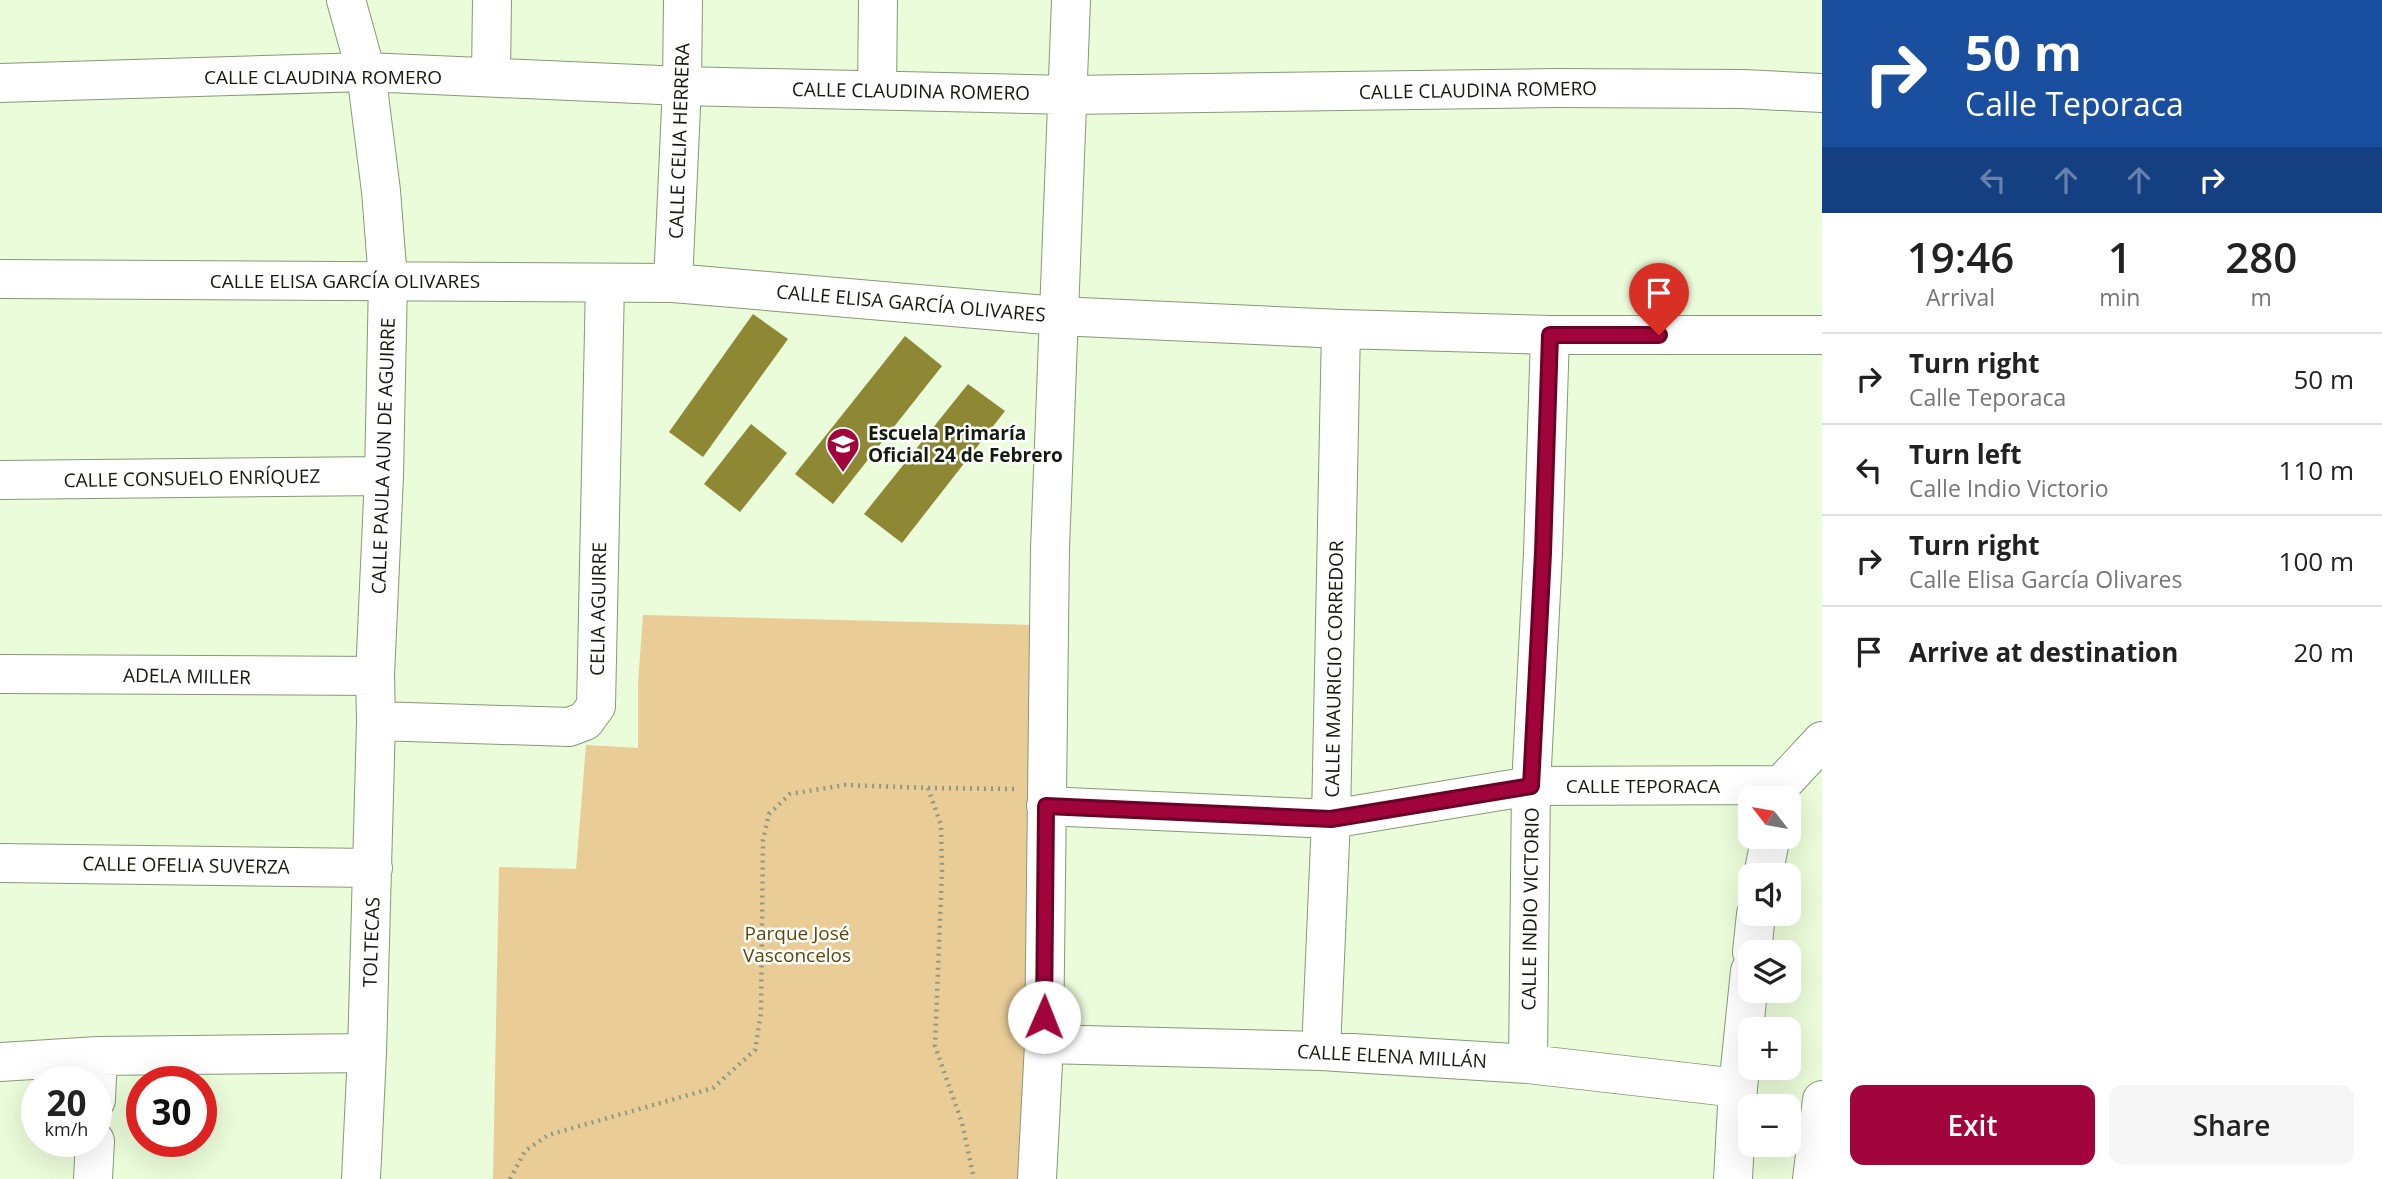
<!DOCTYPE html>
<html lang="en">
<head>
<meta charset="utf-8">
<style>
  :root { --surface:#fff; --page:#f6f6f6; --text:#222; --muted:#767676; --line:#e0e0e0; --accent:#a1033b }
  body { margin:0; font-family:"Open Sans",sans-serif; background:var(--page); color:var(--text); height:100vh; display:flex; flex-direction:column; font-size:26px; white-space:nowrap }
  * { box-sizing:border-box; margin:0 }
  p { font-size:23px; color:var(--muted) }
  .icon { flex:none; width:38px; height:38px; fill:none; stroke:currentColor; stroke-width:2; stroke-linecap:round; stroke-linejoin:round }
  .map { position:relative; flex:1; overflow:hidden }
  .panel { display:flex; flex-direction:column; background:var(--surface); width:560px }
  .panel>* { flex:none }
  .guide { background:#1a4fa0; color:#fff; overflow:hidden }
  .needle { width:46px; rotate:301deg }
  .buttons { position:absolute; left:1738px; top:786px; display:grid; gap:14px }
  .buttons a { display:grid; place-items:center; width:63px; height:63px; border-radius:14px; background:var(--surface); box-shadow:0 7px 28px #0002; font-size:35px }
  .speed { position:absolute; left:21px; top:1066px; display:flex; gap:14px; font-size:35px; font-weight:700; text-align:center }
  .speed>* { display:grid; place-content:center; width:91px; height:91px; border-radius:50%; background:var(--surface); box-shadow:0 7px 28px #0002; line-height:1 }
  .speed small { font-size:18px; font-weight:400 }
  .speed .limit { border:10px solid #d22; background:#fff; color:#111 }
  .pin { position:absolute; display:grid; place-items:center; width:60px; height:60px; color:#fff; margin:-72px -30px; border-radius:50% 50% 50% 0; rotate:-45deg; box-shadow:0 0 7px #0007 }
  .pin .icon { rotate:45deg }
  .me { position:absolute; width:77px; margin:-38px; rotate:1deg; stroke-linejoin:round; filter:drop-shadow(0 0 5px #0008) }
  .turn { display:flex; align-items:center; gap:24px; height:147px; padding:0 28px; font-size:32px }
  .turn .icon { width:91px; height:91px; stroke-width:2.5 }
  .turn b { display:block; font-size:49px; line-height:60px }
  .lanes { display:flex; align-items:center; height:66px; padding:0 28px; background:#0003; justify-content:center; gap:35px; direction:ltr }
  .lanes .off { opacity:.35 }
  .eta { display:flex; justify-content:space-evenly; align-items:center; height:119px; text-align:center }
  .eta b { font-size:42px; font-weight:600; line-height:49px }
  .button { display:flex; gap:14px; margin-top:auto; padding:14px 28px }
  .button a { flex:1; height:80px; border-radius:14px; background:var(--accent); color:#fff; font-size:28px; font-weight:600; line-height:80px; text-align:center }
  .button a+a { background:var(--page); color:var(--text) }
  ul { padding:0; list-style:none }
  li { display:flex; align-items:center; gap:21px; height:91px; padding:0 28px; border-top:2px solid var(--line) }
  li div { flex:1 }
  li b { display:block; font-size:26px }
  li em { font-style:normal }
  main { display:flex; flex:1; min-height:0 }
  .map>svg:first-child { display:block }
</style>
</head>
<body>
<main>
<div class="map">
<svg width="1822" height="1179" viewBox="0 0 1822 1179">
  <rect width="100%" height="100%" fill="#ebfcda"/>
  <!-- green -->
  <path fill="#eacc97" d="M643,615L1037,625L1027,1179H493L499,867L576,869L586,745L638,748V683Z"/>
  <!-- building -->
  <path fill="#8e8733" d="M753,314L788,339L703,457L669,432Z
    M905,336L942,366L833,504L795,474Z
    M968,384L1005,411L902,543L864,514Z
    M751,424L787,453L740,512L704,484Z"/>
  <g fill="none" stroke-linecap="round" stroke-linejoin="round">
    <defs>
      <path id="minor" d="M346,0L366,72L381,191L388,280L384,476L375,676L376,721L367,1053L361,1179
        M491,77L492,0
        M0,83L366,72L682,86L1068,95L1555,88L1743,89L1822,93
        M877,90L878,0
        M0,279L673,283L1058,316L1341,329L1550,335H1822
        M673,283L682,86L683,0
        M0,480L384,476
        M0,674L375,676
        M376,721L569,727L585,721L596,706L605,283
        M1778,798L1781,785L1822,741
        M1046,806L1331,819L1531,786L1781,785
        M0,863L373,868
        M1763,875L1771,836
        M1752,952L1756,914
        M1044,1044L1321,1051L1528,1064L1738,1088
        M1321,1051L1331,819L1341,329
        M0,1062L98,1056L367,1053
        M1528,1064L1531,786L1543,553L1550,335
        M96,1100L98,1056
        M93,1179L95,1141
        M1037,1179L1044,1044L1050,549L1071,0
        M1733,1179L1738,1088L1750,971"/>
      <path id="major" d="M1812,1179L1822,1100"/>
    </defs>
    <!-- minor casing -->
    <use href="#minor" stroke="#889778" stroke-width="40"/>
    <!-- major casing -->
    <use href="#major" stroke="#889778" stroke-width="40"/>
    <!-- path -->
    <path stroke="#8e9a82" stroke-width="4.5" stroke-dasharray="2 5" stroke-linecap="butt" d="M928,788L1015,789
      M510,1179L525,1151L548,1135L713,1088L755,1050L761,1013L763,840L769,814L790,794L845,785L928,788L941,825L942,870L935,1046L962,1123L974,1179"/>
    <!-- minor -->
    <use href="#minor" stroke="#fff" stroke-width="38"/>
    <!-- major -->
    <use href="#major" stroke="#fff" stroke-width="38"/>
  </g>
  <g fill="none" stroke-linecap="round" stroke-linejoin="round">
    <defs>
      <path id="route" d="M1044,1017L1046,806L1331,819L1531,786L1543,553L1550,335H1659"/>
    </defs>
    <!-- route casing -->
    <use href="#route" stroke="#690226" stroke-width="18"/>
    <!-- route -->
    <use href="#route" stroke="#a1033b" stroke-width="12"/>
  </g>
  <!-- icons -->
  <defs>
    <symbol id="school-pin" viewBox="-11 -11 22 30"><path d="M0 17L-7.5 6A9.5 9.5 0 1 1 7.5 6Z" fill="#a1033b" stroke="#fff"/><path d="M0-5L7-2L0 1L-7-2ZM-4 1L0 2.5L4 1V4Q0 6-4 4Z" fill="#fff"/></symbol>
  </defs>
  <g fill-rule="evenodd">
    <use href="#school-pin" x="824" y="425" width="38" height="52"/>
  </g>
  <g text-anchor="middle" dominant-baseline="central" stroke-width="5" stroke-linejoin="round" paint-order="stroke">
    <!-- street labels -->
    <g font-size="19" fill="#141a0e" stroke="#fff">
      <text x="323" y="77">CALLE CLAUDINA ROMERO</text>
      <text transform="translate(1478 90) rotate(-1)">CALLE CLAUDINA ROMERO</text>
      <text transform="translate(911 91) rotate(1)">CALLE CLAUDINA ROMERO</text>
      <text transform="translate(679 141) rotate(-88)">CALLE CELIA HERRERA</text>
      <text x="345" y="281">CALLE ELISA GARCÍA OLIVARES</text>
      <text transform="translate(911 303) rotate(5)">CALLE ELISA GARCÍA OLIVARES</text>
      <text transform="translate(383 456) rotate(-88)">CALLE PAULA AUN DE AGUIRRE</text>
      <text transform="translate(192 478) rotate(-1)">CALLE CONSUELO ENRÍQUEZ</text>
      <text transform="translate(598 609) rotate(-89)">CELIA AGUIRRE</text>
      <text transform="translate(1334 669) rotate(-89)">CALLE MAURICIO CORREDOR</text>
      <text transform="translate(187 676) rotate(1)">ADELA MILLER</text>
      <text x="1643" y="786">CALLE TEPORACA</text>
      <text transform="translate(186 865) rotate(1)">CALLE OFELIA SUVERZA</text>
      <text transform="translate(1530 909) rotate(-89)">CALLE INDIO VICTORIO</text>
      <text transform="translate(371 942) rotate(-88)">TOLTECAS</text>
      <text transform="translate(1392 1056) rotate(3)">CALLE ELENA MILLÁN</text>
    </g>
    <!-- poi labels -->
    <g font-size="19" font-weight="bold" fill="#141a0e" stroke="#fff" text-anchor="start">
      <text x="868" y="433">Escuela Primaría<tspan x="868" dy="22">Oficial 24 de Febrero</tspan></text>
    </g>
    <!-- park labels -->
    <g font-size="19" fill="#604505" stroke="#fff">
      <text x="797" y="933">Parque José<tspan x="797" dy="22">Vasconcelos</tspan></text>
    </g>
  </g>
</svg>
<div class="buttons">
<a><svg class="needle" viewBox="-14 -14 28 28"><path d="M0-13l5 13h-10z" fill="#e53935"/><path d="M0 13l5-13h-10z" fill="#767676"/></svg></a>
<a><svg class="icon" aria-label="sound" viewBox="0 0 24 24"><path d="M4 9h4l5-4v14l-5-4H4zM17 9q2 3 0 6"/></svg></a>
<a><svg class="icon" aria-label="layers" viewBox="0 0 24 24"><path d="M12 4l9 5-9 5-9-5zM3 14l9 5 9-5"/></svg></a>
<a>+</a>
<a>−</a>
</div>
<div class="speed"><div>20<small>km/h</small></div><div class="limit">30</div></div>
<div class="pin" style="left:1659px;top:335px;background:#d93025"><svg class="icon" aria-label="arrive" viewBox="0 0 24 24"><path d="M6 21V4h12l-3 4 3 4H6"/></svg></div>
<svg class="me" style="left:1044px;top:1017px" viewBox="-20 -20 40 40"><circle r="19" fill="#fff"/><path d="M0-13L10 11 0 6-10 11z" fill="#a1033b"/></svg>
</div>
<section class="panel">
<div class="guide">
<div class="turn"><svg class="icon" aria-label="right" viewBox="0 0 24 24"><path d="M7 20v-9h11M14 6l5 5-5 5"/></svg><div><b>50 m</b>Calle Teporaca</div></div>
<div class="lanes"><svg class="icon off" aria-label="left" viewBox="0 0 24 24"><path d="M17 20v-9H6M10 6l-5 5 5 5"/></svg><svg class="icon off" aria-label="ahead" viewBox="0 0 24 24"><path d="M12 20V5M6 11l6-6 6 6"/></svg><svg class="icon off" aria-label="ahead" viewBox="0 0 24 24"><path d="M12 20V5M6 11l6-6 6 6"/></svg><svg class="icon" aria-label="right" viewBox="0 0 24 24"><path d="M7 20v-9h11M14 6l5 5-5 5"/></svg></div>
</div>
<div class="eta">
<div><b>19:46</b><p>Arrival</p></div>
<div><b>1</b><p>min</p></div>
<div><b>280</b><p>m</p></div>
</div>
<ul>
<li><svg class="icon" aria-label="right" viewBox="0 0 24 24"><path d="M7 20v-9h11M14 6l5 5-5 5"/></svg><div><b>Turn right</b><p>Calle Teporaca</p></div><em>50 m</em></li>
<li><svg class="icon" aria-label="left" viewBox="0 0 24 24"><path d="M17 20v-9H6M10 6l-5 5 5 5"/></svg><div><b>Turn left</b><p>Calle Indio Victorio</p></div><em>110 m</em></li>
<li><svg class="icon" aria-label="right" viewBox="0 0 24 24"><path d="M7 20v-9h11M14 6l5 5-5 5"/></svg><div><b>Turn right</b><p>Calle Elisa García Olivares</p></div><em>100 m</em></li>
<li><svg class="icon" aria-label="arrive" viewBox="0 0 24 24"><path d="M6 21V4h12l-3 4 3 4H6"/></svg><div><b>Arrive at destination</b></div><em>20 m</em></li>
</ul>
<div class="button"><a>Exit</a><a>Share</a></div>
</section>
</main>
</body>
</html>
